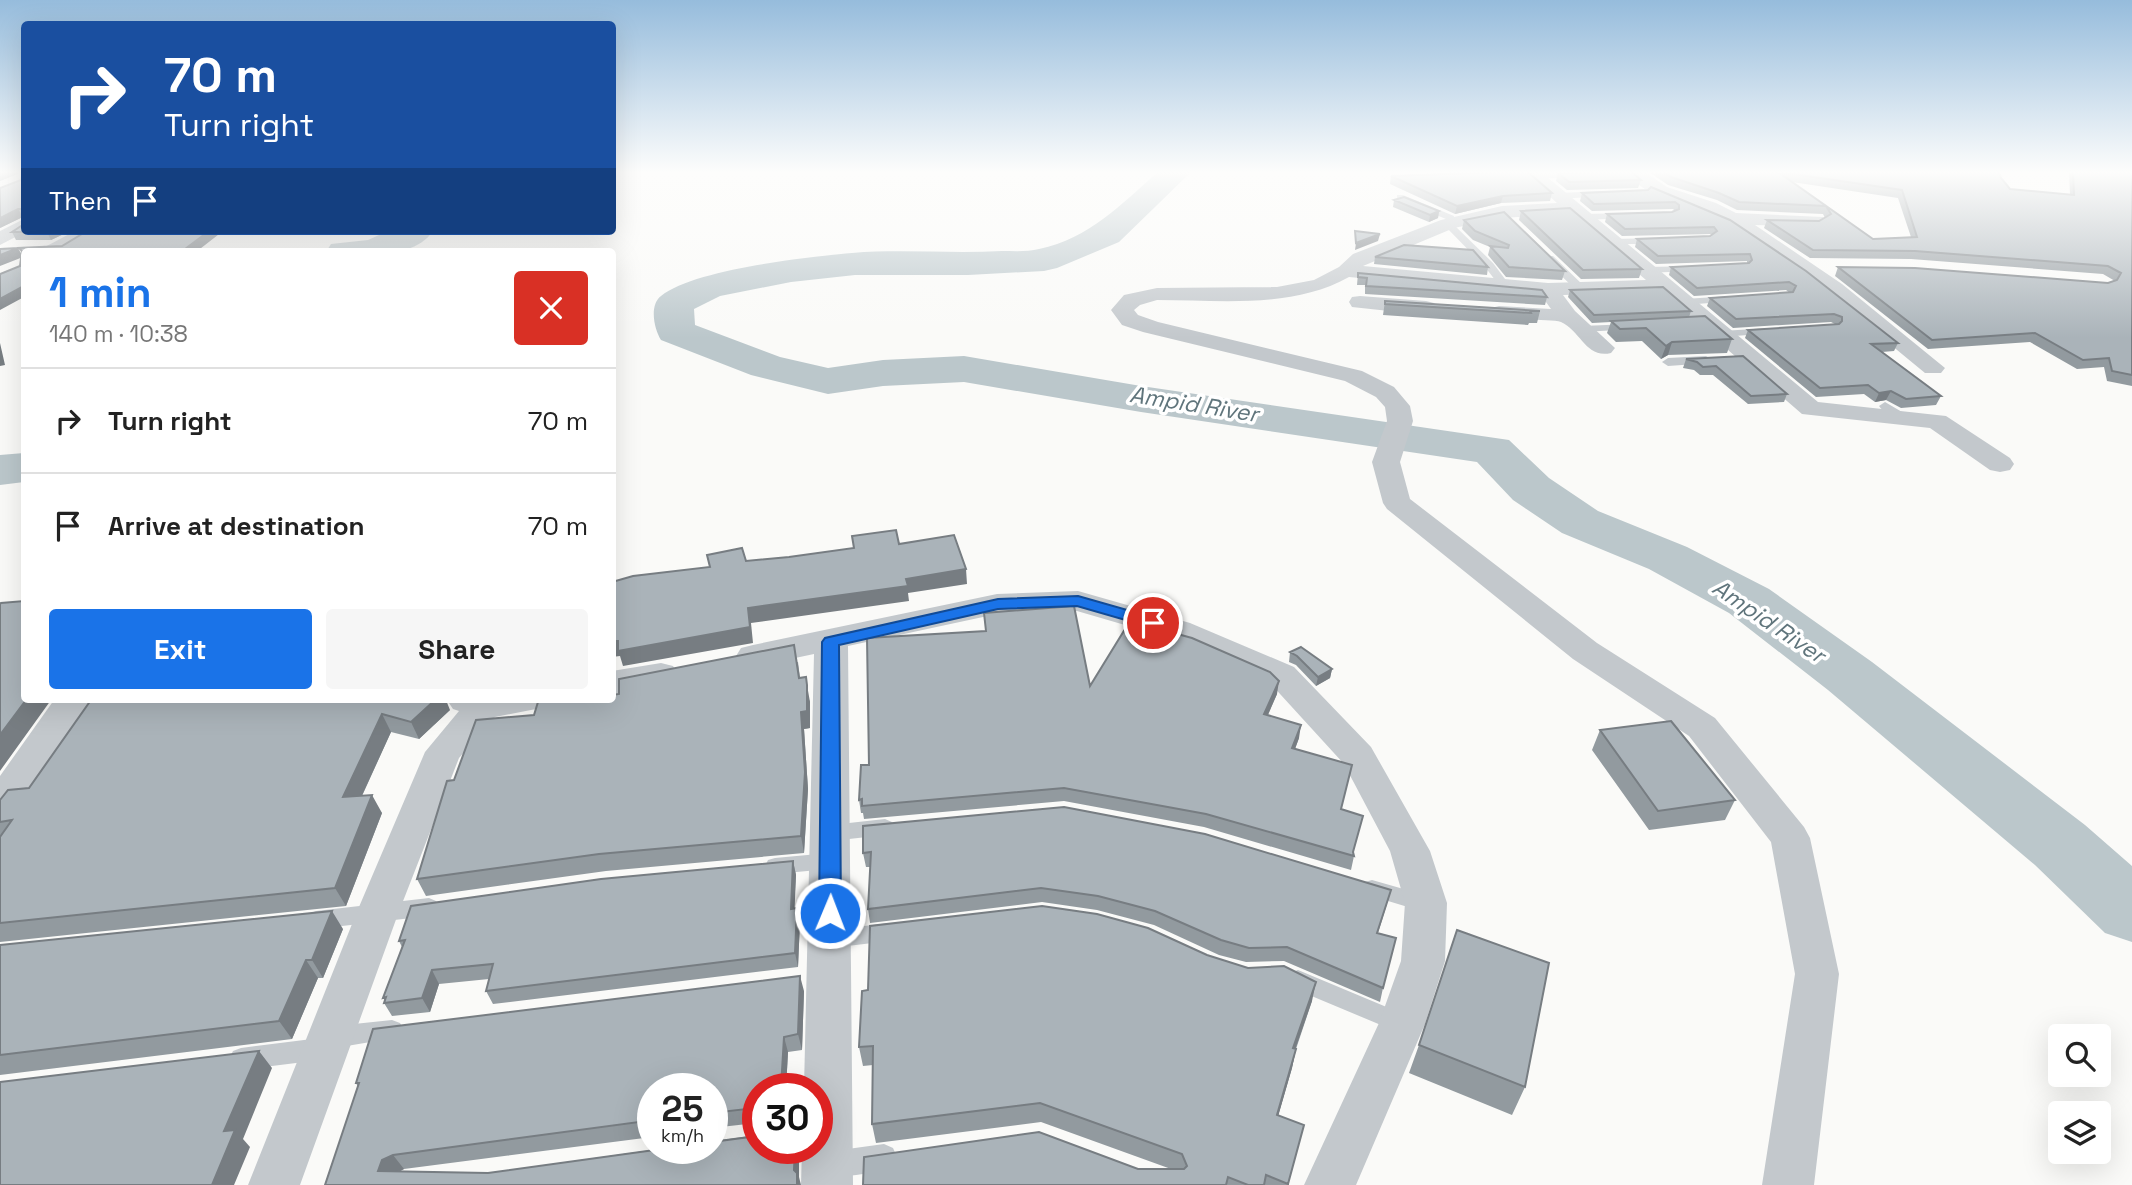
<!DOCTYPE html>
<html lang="en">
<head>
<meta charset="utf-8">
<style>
  :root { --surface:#fff; --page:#f6f6f6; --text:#222; --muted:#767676; --line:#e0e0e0; --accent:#1a73e8 }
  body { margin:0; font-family:"Space Grotesk",sans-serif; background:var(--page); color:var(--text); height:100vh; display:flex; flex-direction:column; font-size:26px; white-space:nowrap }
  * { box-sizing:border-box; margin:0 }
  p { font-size:23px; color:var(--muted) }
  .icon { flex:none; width:38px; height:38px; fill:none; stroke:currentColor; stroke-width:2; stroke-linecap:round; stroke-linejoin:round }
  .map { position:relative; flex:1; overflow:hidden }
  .panel { position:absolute; left:21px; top:248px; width:595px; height:455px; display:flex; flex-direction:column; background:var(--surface); border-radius:7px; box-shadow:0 7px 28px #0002 }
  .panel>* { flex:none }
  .top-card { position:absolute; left:21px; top:21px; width:595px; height:214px; border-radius:7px; box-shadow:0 7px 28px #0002; background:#1a4fa0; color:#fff; overflow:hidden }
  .tools { position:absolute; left:2048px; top:1024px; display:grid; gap:14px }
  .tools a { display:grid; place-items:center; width:63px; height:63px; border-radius:7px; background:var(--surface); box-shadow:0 7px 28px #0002; font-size:35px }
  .speed { position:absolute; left:637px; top:1073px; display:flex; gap:14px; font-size:35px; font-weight:700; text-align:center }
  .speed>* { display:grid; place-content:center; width:91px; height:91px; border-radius:50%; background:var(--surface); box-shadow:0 7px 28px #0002; line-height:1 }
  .speed small { font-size:18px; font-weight:400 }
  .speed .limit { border:10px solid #d22; background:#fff; color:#111 }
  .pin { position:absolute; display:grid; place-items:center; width:60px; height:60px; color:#fff; margin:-30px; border:4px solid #fff; border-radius:50%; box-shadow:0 2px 7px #0007 }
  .me { position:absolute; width:77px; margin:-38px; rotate:1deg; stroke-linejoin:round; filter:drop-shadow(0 0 5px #0008) }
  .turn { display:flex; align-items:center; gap:24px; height:147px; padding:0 28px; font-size:32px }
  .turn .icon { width:91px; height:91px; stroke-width:2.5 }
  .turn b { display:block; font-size:49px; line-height:60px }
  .then { display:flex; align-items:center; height:66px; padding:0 28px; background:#0003; gap:14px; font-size:26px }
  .round { display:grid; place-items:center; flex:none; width:74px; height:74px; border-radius:7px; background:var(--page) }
  .headline { display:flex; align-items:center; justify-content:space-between; height:119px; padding:0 28px }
  h1 { font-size:42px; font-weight:700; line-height:52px; color:var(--accent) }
  .action { display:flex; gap:14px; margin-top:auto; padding:14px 28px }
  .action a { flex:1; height:80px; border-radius:7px; background:var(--accent); color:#fff; font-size:28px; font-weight:700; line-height:80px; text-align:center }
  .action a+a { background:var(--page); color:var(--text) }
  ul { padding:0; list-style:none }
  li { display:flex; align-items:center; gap:21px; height:105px; padding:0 28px; border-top:2px solid var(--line) }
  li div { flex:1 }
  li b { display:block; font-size:26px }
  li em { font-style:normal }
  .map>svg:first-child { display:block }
</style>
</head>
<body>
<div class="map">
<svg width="2132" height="1185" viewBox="0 0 2132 1185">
  <rect width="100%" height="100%" fill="#fafaf8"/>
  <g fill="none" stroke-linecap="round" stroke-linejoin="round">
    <!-- river -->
    <path fill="#bbc7cb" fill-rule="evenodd" d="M1158,172H1191L1119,242L1057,268L1044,271L968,275H855L791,282L720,296L694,309L695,325L780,357L828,368L883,360L964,356L1141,386L1509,440L1549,478L1598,511L1687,547L1769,589L1872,662L2085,825L2132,866V942L2105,933L2035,865L1828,690L1729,613L1649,569L1562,533L1513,500L1477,462L1141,412L964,382L883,386L828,394L751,375L661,340C654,329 649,305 661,296C694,269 809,257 852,253C902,249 952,254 1002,251C1014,251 1028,252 1039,249C1090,238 1120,205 1158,172Z
      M388,231H433C412,262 359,252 326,252L331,244L368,240Z
      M24,453V482L0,485V455Z"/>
    <!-- service -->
    <path fill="#c3c8cc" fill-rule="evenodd" d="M1567,172L1580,174L1576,177L1535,179L1531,176L1535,173Z
      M1602,191L1607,194L1605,196L1559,199L1554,196L1559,193Z
      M1397,195H1403L1454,216L1453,224L1493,263L1508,283L1507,285H1499L1485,267L1445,226L1446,219L1397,199Z
      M1626,213L1629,214V218L1584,220L1579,217L1584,214Z
      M1614,239L1656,238L1661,241L1656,244H1611L1609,242Z
      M1545,256H1553L1584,286V290H1576L1545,260Z
      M1695,266L1696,268L1691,271L1647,273L1642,270L1647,267Z
      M1731,296L1736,299L1735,301L1684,305L1679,302L1684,299Z
      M1631,324L1635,325V329L1582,332L1576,329L1582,326Z
      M1769,328L1775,331L1773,333L1722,337L1716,334L1722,331Z
      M1706,356L1712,360L1710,363L1668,366L1662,362L1668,358Z
      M1885,402L1902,412V418C1893,420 1884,413 1879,406Z
      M885,819L892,822L895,827L892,832L885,835L831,841L824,838L821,833L824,828L831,825Z
      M829,853L836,855L839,861L836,867L829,869L775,874L768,872L765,866L768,860L775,858Z
      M1372,880L1428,896L1431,902L1428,908L1421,911L1365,894L1362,888L1365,882Z
      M429,898L436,901L440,907L436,913L429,916L316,929L308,926L305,920L308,914L316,911Z
      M889,923L897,926L900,932L897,938L889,941L831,948L823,945L820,939L823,933L831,930Z
      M1298,970L1408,1016L1412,1023L1408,1030L1400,1033L1290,987L1287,980L1290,973Z
      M392,1020L400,1023L404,1030L400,1037L335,1048L330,1046L332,1049L328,1057L320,1060L241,1070L233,1067L229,1059L233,1051L241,1048L320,1038L325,1040L327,1030L335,1026Z
      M884,1144L893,1148L897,1157L893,1166C875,1173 842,1180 824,1173L820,1164L824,1155L833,1151Z"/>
    <!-- minor -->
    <path fill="#c3c8cc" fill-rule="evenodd" d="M1522,172H1541L1818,402L1946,416L2010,458L2014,464L2010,470L2000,472L1990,470L1930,428L1802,414L1661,292L1563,295L1575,311L1615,348L1611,353C1586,359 1581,331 1561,322C1552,319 1512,320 1499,320L1491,318L1488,313L1491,308L1499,306L1551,309L1541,295L1349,277C1292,309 1221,300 1157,300L1140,305L1134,310L1138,315L1158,322L1362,371L1394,387L1410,406L1413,421L1400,462L1410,499L1597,643L1715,718L1804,827L1810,838L1839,974L1814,1185H1762L1795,974L1771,842L1689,736L1573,659L1387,509L1383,503L1372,462L1387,421L1385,407L1376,397L1345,381L1143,332L1122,325L1111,310L1124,295L1157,288L1277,287L1314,280L1339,267L1353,254L1441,220L1502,206L1557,203ZM1569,214L1646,280L1548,283L1363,266L1454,228L1502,218Z
      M1625,172H1645L1667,187L1716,203L1736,213L1823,217L1825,221L1816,227L1755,225L1842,284L1945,368L1941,373H1925C1861,320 1798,269 1729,225C1697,204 1650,203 1625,172Z
      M24,219V231H27L0,245V231Z
      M75,231H100L65,252H40L43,248Z
      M1360,296L1426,301L1434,303L1437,308L1434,313L1426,315L1352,307L1349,302L1352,297Z
      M1078,591L1190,623L1294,667L1371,747L1430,851L1447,903L1445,961L1425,1024L1356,1185H1304L1379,1023L1401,961L1405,903L1390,851L1344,764L1270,683L1166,637L1077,611L997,614L848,646L853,1185H801L802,1148H817V1088H804L814,654L753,667L741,664L736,656L741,648L753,645L997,594Z
      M661,663L673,666L678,674L673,682L612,695V671Z
      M54,700H91L14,815L0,820V776Z
      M447,700H542L536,709L495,717L459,758L398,914L300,1185H248L356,914L425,752L459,711L453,709Z"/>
  </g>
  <!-- wall -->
  <path fill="#929a9f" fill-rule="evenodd" d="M0,172H24V231H70L51,240H16L12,232L24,224L22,217L0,228L21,180L22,172L0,181Z
    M1649,172H1999L2001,178L2010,189L2070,195L2069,172H2132V386L2107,381L2104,367L2077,369L2030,342L1928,349L1835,276L1838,267L2108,283L2115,281L2103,274L1911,259L1810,258L1764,228L1767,220L1819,221L1825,218L1823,214L1737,210L1717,200L1668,185ZM1792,182L1898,198L1911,237L1873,239Z
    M1558,173L1641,180L1638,188L1567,190L1556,181Z
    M1391,176L1552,193L1550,201L1501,203L1455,214L1390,184Z
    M1651,187L1898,343L1894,351L1882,352L1941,396L1936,405L1901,408L1886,400L1875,402L1864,394L1816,397L1745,338L1748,330L1835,324L1831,322L1733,328L1707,306L1710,298L1790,293L1786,290L1694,296L1669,275L1671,267L1747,263V261L1656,264L1635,247L1637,239L1710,236L1712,234L1622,236L1605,222L1607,214L1672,212L1675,211L1673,209L1592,211L1580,201L1582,193L1648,190Z
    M1394,200L1439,211L1438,218L1429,222L1393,207Z
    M1521,211L1642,269L1639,278L1581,279L1519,220Z
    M1464,220L1565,271L1562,280L1506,277L1488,255L1490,247L1473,240L1462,229Z
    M1375,257L1488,267L1487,275L1374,264Z
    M1358,273L1547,297L1545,305L1365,294V285H1357Z
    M1570,290L1691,311L1689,317L1732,339L1727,353L1668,355L1661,359L1642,341L1616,342L1607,333L1611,322L1592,323L1568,297Z
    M1385,301L1540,311L1537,323H1529L1528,325L1383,315Z
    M1743,356L1787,394L1784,402L1748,404L1713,375H1700L1694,370L1683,368L1686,359Z
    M1290,652L1332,669L1330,678L1316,686L1296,665L1289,662Z
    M798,662L800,678L810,702V728L804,729L808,789L804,853L606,871L426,896L417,879L454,780L534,715Z
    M1090,686L1277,694L1268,715L1299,738L1295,749L1341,810L1354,856L1351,870L1204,827L1064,801L864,819L863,813H861L859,800L869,765Z
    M91,700L450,710L419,739L391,732L362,796L382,813L346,906L0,942V800L29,788Z
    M1600,730L1735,800L1725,820L1649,830L1592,750Z
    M863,826L1387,904L1378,933L1383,988L1380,1002L1284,961L1246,962L1219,955L1154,925L1097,910L1042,902L870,923L868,909L870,867H866L863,853Z
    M793,861L796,875L794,908H797L800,921L798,967L493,1004L486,991L489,979L439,984L430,1012L392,1016L384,1003L385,1001L383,998L402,947L399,941Z
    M343,929L323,978H318L292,1039L0,1075V945Z
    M1207,955L1312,1001L1296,1049L1292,1068L1278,1116L1289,1185H863L1138,1169H1171L1041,1122L876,1143L872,1124L873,1065L863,1066L859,1047Z
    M804,991L802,1050L788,1052L786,1088H758V1148H799V1177L325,1185L358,1087L356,1083ZM653,1088H712V1128L756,1123L757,1135L488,1173L400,1171L404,1169L652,1137L653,1139Z
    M1419,1045L1525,1087L1512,1115L1409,1073Z"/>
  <!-- shaded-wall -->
  <path fill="#777d82" d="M0,172H22L0,181Z
    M1503,196L1501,203L1455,214L1457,206Z
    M18,209L23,217L0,228V218Z
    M1439,211L1438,218L1429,222L1430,215Z
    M50,231H70L51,240L47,232Z
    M209,231H223L196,252H181Z
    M1380,234L1378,241L1355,250L1356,243Z
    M18,248L23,257L0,266V255Z
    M24,286V297L0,310V299Z
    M1672,342L1668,355L1661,359L1666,346Z
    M0,343L5,365L0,366Z
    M1891,391L1886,400L1875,402L1879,393Z
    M966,569L967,584L908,593L909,601L751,623L753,643L623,666L620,656L612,657V641L748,608L906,579Z
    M1332,669L1330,678L1316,686L1318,677Z
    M1279,681L1277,694L1262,728L1264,714Z
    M807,685L810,702V728L804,729L808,789L804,853L801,836V712Z
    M26,700H51L0,771V735Z
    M435,700H446L450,710L419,739L411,722Z
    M382,714L391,732L353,815L343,797Z
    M1301,725L1299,738L1290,762L1292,748Z
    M372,795L382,813L346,906L335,888Z
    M793,861L796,875L794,922L791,909Z
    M797,908L800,921L798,967L795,953Z
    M332,911L343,929L323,978L312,960Z
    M306,960L318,978L292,1039L279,1021Z
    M432,970L439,984L430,1012L422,998Z
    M800,976L804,991L802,1050L798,1034Z
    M1316,982L1312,1001L1289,1067L1293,1048Z
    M784,1037L788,1052L786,1088H781Z
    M1296,1049L1292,1068L1273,1134L1277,1115Z
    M259,1051L272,1068L243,1139L250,1147L234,1185H212L224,1131Z
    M795,1148H799V1177L801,1185H797L794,1170Z
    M393,1155L404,1169L393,1175L378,1171L382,1160Z"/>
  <!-- building -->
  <path fill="#aab3b9" stroke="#777d82" stroke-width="2" d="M22,172H24V223L22,220V209H18L0,218V188L21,180Z
    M1495,172H1528L1552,193L1503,196L1457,206L1391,176Z
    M1594,172H1632L1641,180L1569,182L1558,173Z
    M1663,172H1778L1873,239L1917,237L1902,190L1779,172H1999L2001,178L2010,189L2074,195L2073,172H2132V375L2112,371L2109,358L2083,360L2035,333L1932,340L1838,267L1915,268L2108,283L2117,280L2121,273L2108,266L1915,251L1813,250L1767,220L1819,221L1831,214L1826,206L1739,202L1719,193L1671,177Z
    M1651,187L1730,220L1806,271L1898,343L1871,344L1941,396L1906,399L1891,391L1879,393L1868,385L1820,388L1748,330L1839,324L1842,321V317L1834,314L1736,319L1710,298L1793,292L1796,286L1789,282L1697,288L1671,267L1749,263L1752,260L1750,254L1658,256L1637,239L1710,236L1717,231L1714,227L1625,229L1607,214L1672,212L1679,209V205L1675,202L1594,204L1582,193L1648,190Z
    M1404,197L1439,211L1430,215L1394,200Z
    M1570,208L1642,269L1583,270L1521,211Z
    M1504,212L1565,271L1509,267L1490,246L1508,248L1509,245L1475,231L1464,220Z
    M24,224V231H50L47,232H12Z
    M87,231H209L181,252H24V286L0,299V274L20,266L22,251L19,248L62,246Z
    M1355,231L1380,234L1356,243Z
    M1404,245L1473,250L1488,267L1375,257Z
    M18,248L0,255V249Z
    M1358,273L1542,290L1547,297L1366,286L1367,278L1358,277Z
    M1663,287L1691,311L1594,315L1570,290Z
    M1385,301L1540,311H1530L1531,313L1385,304Z
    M1705,316L1732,339L1672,342L1666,346L1646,328L1620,329L1611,321Z
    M1743,356L1787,394L1751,396L1716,366L1703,367L1697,362L1686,359Z
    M896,530L899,544L954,535L966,569L906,579L908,586L748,608L750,627L618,651V641H612V582L633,576L710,567L707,555L742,548L746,561L789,557L854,548L852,536Z
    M24,601V700H26L0,735V604L1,603Z
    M1074,606L1090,686L1130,621L1192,638L1270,672L1279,681L1264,714L1301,725L1292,748L1352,765L1341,809L1363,816L1353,852L1354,856L1206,814L1064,788L862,806V799L859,800L861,765H869L867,638L986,631L984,613Z
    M794,645L799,678L806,677L807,685V711L801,712L805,772L801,836L599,854L417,879L447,781L454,780L476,720L534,715L538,702L555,700H612V695L619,694V679Z
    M1301,647L1332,669L1318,677L1297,656L1290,652Z
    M91,700H435L411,722L382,714L343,797L372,795L335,888L0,923V837L12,820L0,822V800L8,790L29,788Z
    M1671,721L1735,800L1658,811L1600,730Z
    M1064,807L1205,834L1391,890L1377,933L1396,938L1383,988L1287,947L1249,948L1221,940L1155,911L1098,896L1041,888L868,909L871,852L863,853V826Z
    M793,861L791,909L797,908L795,953L486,991L493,964L432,970L422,998L384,1003L386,997L383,998L405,940L399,941L411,906L601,879Z
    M1042,906L1097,914L1148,928L1207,955L1248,968L1284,966L1316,982L1293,1048L1296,1049L1277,1115L1304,1125L1288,1184L1266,1175L1264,1185H1248L1228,1177L1226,1185H863L864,1157L1039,1132L1138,1169H1184L1187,1166L1182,1154L1040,1103L872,1124L873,1046L859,1047L862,991L868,990L870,926Z
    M332,911L312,960H306L279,1021L0,1055V945Z
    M1457,930L1549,963L1525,1087L1419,1045Z
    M800,976L798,1034L784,1037L781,1088H758V1132L756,1130L755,1108L712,1113V1088H653V1130H649L646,1121L393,1155L382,1160L378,1171L488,1173L669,1148H712V1142L757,1136L758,1134V1148H795L794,1170L797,1173V1185H325L359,1083H356L373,1029Z
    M259,1051L224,1131L235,1130L212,1185H0V1082Z"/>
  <!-- sky -->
  <linearGradient id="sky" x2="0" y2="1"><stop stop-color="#96bcdc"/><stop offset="0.51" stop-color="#fdfdfc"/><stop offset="1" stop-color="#fdfdfc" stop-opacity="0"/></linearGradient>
  <rect width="2132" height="338" fill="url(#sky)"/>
  <!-- route -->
  <path fill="#1a73e8" stroke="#114b97" stroke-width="2" d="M1078,596L1159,619L1161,623L1153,628L1077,606L998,609L839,645L841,913L838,919L830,922L823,919L819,913L822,642L825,638L998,599Z"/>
  <g text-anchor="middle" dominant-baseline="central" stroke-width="7" stroke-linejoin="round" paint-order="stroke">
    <!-- water labels -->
    <g font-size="23" font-style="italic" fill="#60757c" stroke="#fff">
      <text transform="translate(1194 404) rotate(9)">Ampid River</text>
      <text transform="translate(1769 621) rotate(34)">Ampid River</text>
    </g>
  </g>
</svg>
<div class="tools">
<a><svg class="icon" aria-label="search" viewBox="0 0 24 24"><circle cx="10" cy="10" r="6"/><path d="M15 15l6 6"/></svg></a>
<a><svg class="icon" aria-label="layers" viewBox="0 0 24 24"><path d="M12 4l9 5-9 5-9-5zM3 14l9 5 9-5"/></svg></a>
</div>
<div class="speed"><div>25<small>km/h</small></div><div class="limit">30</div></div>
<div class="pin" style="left:1153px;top:623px;background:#d93025"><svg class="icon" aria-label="arrive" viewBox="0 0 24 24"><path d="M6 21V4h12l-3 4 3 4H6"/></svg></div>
<svg class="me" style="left:830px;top:913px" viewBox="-20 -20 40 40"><circle r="17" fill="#1a73e8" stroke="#fff" stroke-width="3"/><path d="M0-11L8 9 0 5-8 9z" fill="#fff"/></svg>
<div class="top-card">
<div class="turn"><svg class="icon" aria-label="right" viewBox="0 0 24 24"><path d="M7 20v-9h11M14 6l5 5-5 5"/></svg><div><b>70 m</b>Turn right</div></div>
<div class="then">Then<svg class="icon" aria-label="arrive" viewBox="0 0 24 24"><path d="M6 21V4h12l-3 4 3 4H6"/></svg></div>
</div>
<section class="panel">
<div class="headline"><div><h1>1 min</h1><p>140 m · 10:38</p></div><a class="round" style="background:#d93025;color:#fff"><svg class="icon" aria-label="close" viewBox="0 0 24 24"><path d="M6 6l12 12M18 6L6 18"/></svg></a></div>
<ul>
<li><svg class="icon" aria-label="right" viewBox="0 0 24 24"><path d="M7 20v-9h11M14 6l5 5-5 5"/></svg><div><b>Turn right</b></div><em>70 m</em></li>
<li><svg class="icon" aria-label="arrive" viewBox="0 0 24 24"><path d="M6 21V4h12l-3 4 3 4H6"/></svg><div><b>Arrive at destination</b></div><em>70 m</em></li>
</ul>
<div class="action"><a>Exit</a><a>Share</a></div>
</section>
</div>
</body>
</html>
